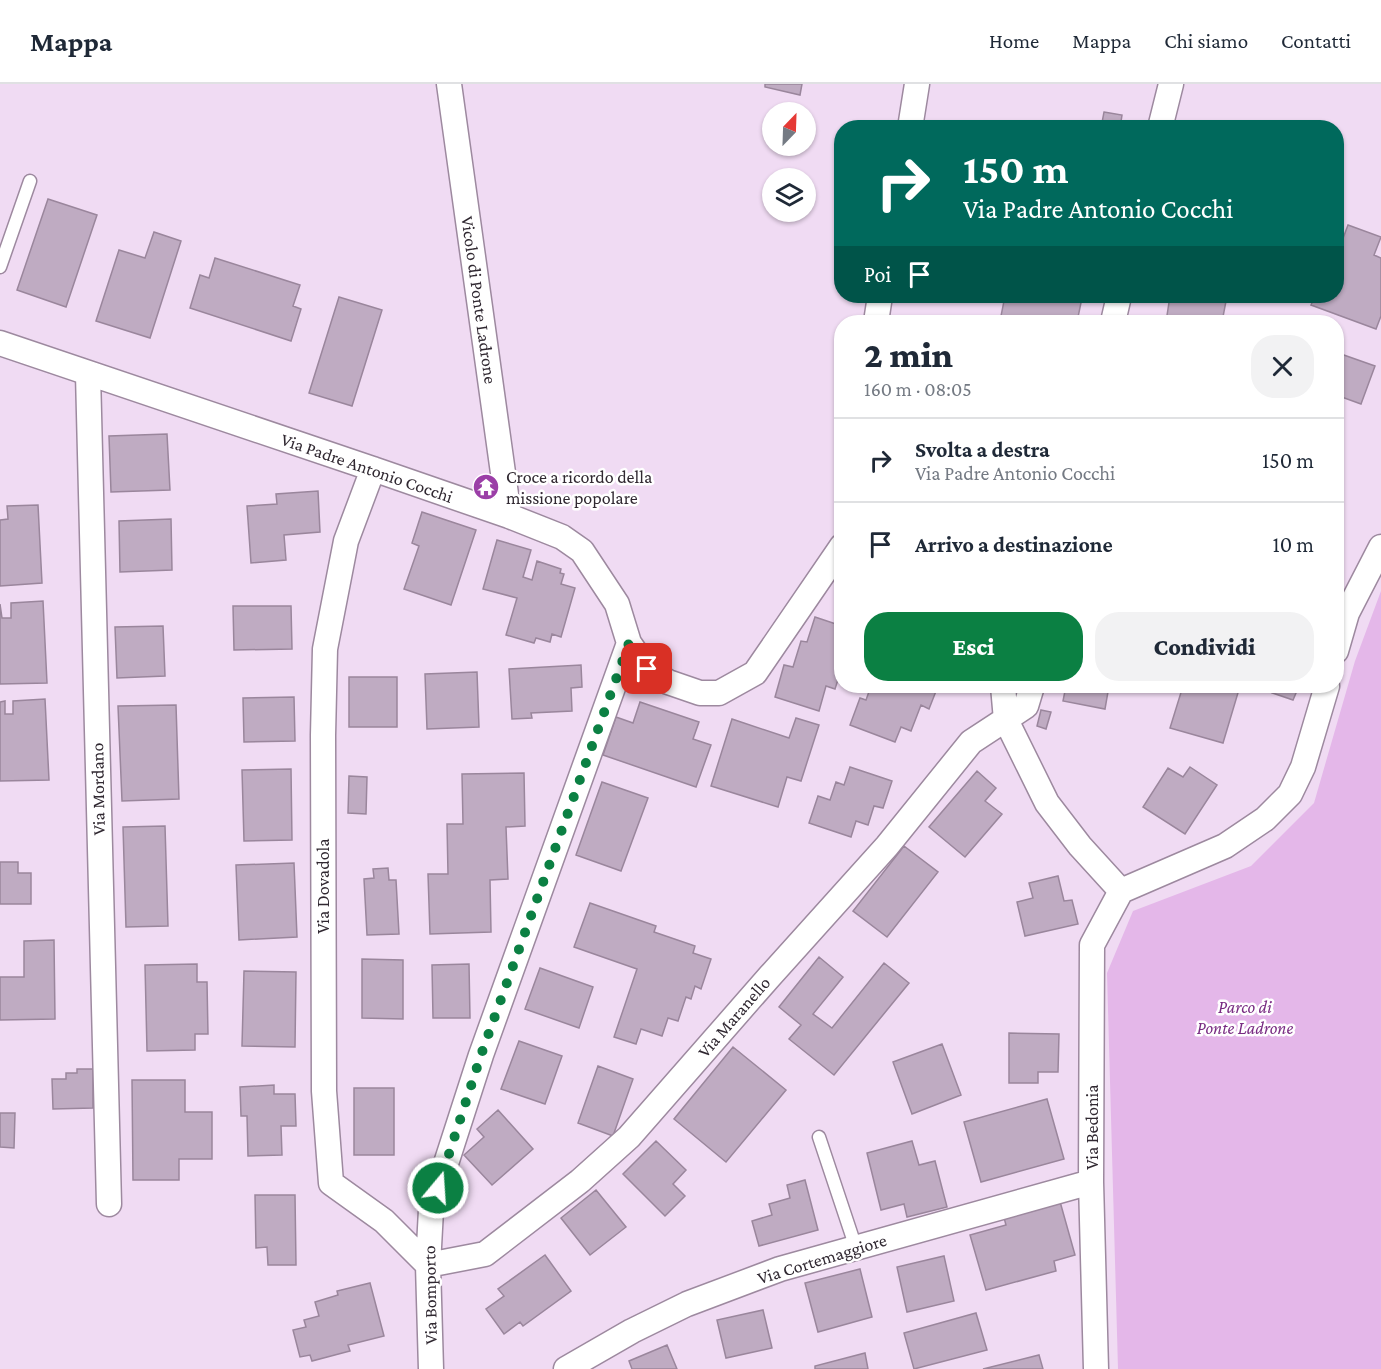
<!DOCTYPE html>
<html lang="it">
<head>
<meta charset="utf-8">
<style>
  :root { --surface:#fff; --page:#f2f2f3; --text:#1f2937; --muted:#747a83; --line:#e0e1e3; --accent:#0b8043 }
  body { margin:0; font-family:"Crimson Pro",serif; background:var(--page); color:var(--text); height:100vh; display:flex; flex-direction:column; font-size:22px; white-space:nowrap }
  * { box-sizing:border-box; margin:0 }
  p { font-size:20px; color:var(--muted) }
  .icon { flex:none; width:33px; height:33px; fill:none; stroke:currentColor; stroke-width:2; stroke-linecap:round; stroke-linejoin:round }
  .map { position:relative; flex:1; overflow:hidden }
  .details { position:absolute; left:834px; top:231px; width:510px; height:378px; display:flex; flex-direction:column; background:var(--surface); border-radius:24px; box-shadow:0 2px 4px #0004 }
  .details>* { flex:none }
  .top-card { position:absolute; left:834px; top:36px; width:510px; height:183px; border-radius:24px; box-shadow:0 2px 4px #0004; background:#00695c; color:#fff; overflow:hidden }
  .needle { width:39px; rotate:23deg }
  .tools { position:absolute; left:762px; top:18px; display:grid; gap:12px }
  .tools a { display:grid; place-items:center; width:54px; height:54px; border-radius:50%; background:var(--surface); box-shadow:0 2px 4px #0004; font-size:30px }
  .pin { position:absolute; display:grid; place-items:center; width:51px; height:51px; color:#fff; margin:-26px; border-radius:12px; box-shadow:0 3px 9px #0006 }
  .me { position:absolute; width:66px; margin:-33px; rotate:18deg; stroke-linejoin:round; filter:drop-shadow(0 0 4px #0008) }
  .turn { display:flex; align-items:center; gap:21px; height:126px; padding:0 30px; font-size:27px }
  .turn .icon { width:78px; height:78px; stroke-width:2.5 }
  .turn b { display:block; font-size:42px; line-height:51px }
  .then { display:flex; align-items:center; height:57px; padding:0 30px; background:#0003; gap:12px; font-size:22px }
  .round { display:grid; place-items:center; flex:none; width:63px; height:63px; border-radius:24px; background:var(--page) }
  .headline { display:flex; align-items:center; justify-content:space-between; height:102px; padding:0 30px }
  h1 { font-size:36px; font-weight:800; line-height:45px }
  .button { display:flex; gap:12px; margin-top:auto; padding:12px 30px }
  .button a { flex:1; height:69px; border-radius:24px; background:var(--accent); color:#fff; font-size:24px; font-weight:800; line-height:69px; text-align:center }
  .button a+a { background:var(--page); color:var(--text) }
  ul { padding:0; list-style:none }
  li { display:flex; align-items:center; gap:18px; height:84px; padding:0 30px; border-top:2px solid var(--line) }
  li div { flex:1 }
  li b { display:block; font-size:22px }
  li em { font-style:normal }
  header { display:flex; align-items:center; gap:36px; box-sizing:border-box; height:84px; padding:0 30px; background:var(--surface); border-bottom:2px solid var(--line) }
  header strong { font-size:28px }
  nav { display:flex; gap:33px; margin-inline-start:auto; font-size:21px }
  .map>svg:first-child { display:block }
</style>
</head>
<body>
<header>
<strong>Mappa</strong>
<nav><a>Home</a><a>Mappa</a><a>Chi siamo</a><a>Contatti</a></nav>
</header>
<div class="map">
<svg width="1381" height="1285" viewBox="0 0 1381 1285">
  <rect width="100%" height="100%" fill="#f0dbf3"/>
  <!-- green -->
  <path fill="#e4b7e9" d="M1381,507V1285H1118L1107,889L1133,827L1251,782L1314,719L1355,577Z"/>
  <!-- building -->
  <path fill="#bfabc2" stroke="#9a869c" stroke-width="1.5" d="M765,0H802L800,11L765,3Z
    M1104,28L1122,31L1120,44H1101Z
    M48,115L97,131L66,223L17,206Z
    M1348,141L1381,153L1374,171L1381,174V232L1376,245L1311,221L1315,212H1336V173Z
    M154,148L181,157L150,254L96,237L119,166L145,174Z
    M215,174L300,201L293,222L301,225L291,257L190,224L200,191L209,194Z
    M1005,212H1067L1082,214L1077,238L1000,237Z
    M1170,212H1227L1222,238H1166Z
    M339,213L382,226L352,322L309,309Z
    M1336,262L1343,265L1341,270L1375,282L1361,320L1336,311Z
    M167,350L170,406L111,408L109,352Z
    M318,407L320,448L284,451L286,476L251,479L247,422L277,420L276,410Z
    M38,421L42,499L0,502V436L8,435L7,422Z
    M422,428L476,446L451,521L404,505L419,462L412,459Z
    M171,435L172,486L120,488L119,437Z
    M497,456L531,466L523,493L532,496L537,477L561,485L560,489L564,490L561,500L575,504L561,553L552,550L550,558L536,554L534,559L506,551L517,514L483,505Z
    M43,517L47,599L0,600V520L2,534H11V519Z
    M233,522H291L292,565L234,566Z
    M815,533L842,542V583L835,605L826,602L819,627L775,613L784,581L793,583L801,557L807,558Z
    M163,542L165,592L117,594L115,543Z
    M581,581L582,603L571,604L572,627L531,629L532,634L512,635L509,585Z
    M477,588L479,643L427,645L425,590Z
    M349,593H397V643H349Z
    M871,602L886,604L887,602H938L929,625L921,621L911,647L901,643L895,658L850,641L860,614L866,616Z
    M1066,602H1109L1105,625L1063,617Z
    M1183,602H1240L1223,659L1170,644Z
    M1252,602H1299L1293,616Z
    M294,613L295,657L244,658L243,614Z
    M45,615L49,696L0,697V618L5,617V630H13V617Z
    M640,618L699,638L693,655L711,661L696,703L603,671L616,633L633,639Z
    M176,621L179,715L122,717L118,622Z
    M1041,626L1051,628L1046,645L1037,642Z
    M796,634L819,641L801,697L787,693L778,723L711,702L732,635L789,654Z
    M850,683L892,697L883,724L874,722L868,741L856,737L851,753L809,739L818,712L830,716L836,698L844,701Z
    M1190,683L1217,701L1185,750L1143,723L1168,684L1183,693Z
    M291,685L292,756L244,757L242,686Z
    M977,687L996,704L985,717L1002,730L965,773L929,743Z
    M524,689L525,742L506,743L508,795L490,796L491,848L430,850L428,790H448L447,740H463L462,690Z
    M349,692L367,693L366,730L348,729Z
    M602,698L648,714L621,787L576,771Z
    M165,742L168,842L126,843L123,743Z
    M904,762L938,788L887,853L853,827Z
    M0,778H18V789H31V820H0Z
    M294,779L297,853L239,856L236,781Z
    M388,784L389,796H396L399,850L367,851L364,795L374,794L373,785Z
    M1058,792L1064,817L1072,816L1078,840L1025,852L1017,818L1033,814L1029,799Z
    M590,819L656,842L654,848L695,862L693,869L711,875L701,905L695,902L691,915L686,913L678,937L668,934L662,952L641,945L636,960L614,953L637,885L574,863Z
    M54,856L55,935L0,936V893H24V857Z
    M819,873L843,893L813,930L832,944L884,879L909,899L834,991L789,955L801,941L779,923Z
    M362,875L403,876V935L362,934Z
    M197,880V898H207L208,950H195V966L147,967L145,881Z
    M469,880L470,934H433L432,881Z
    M540,884L593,903L579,944L525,925Z
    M244,887L296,888L295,963L242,962Z
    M1009,949L1059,950L1058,988H1038V999H1009Z
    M519,957L562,972L545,1020L501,1005Z
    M942,960L961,1011L912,1030L893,978Z
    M733,963L786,1006L726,1078L674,1035Z
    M598,982L633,995L613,1052L578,1039Z
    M77,985H93V1024L53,1025L52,995H66V989H77Z
    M132,996H185V1028H212V1075H179V1096H133Z
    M274,1001V1010H295L296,1042H281L282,1071L248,1072L247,1032H241L240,1003Z
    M354,1004H394V1071H354Z
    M1047,1015L1064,1075L981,1098L964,1038Z
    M498,1026L533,1065L492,1101L464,1071L484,1053L477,1045Z
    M0,1029H15L14,1064L0,1063Z
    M656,1057L686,1086L673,1100L685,1112L665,1132L623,1090Z
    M912,1057L919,1081L935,1077L947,1123L907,1133L904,1120L881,1126L867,1069Z
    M805,1096L818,1146L759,1162L752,1137L772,1131L769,1120L790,1114L787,1101Z
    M596,1106L626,1143L590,1171L561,1134Z
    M255,1111H295L296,1181H268L267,1163L256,1164Z
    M1059,1114L1075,1171L1054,1177L1056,1187L986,1206L970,1151L1006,1141L1003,1130Z
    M545,1171L571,1207L523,1242L520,1238L504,1250L486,1225L504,1212L498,1205Z
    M944,1172L954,1217L907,1228L897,1183Z
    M860,1185L872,1233L818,1248L805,1199Z
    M370,1199L384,1252L348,1261L350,1267L312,1277L310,1271L300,1273L293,1246L306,1243L304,1236L319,1232L315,1218L338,1211L337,1207Z
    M763,1226L772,1264L726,1274L717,1236Z
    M976,1229L987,1266L914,1285L904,1249Z
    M667,1261L677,1285H632L629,1277Z
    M865,1269L868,1285H815V1282Z
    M1039,1271L1043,1285H983Z"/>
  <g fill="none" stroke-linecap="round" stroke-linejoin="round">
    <defs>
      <path id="lane" d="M0,183L30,97
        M819,1053L856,1164"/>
      <path id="street" d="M449,0L509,432
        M910,44L917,0
        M1160,44L1171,0
        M876,238L880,212
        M1113,238L1119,212
        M0,259L373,385L509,432L562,453L582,467L617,520L629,559L647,585L668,598L700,609H719L755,589L842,462
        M88,290L109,1120
        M373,385L346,457L325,565L323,651L324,1007L331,1099L384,1137L428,1181L485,1170L580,1097L629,1053L770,892L887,762L971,658L1026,622L1032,602
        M1336,567L1347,529L1381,463
        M1003,602L1006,636L1047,719L1080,762L1121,807L1225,762L1265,735L1290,710L1303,683L1327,602
        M431,1285L428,1181L431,1126L481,971L629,559
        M566,1285L632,1247L687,1220L780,1185L1091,1098
        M1096,1285L1091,1098L1092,861L1121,807"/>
    </defs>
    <!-- lane casing -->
    <use href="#lane" stroke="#9d899f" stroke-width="15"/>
    <!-- street casing -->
    <use href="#street" stroke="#9d899f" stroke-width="27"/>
    <!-- lane -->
    <use href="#lane" stroke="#fff" stroke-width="12"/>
    <!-- street -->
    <use href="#street" stroke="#fff" stroke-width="24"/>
  </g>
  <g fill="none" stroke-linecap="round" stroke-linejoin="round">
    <!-- route -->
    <path stroke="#0b8043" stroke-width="10" stroke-dasharray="0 18" d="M438,1104L481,971L629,559L647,585"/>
  </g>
  <!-- icons -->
  <defs>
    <symbol id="temple-disc" viewBox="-11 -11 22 22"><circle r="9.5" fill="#9b3ea7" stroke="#fff"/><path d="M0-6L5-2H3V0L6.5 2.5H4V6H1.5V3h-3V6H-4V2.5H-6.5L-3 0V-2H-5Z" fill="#fff"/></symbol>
  </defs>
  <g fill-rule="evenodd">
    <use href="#temple-disc" x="471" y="388" width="30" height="30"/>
  </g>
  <g text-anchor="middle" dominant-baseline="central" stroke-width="5" stroke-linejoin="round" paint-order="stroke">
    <!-- street labels -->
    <g font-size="18" fill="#302831" stroke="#fff">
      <text transform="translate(479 216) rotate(82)">Vicolo di Ponte Ladrone</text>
      <text transform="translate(367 384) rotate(19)">Via Padre Antonio Cocchi</text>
      <text transform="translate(98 705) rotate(-91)">Via Mordano</text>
      <text transform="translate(323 802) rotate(-90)">Via Dovadola</text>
      <text transform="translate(734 933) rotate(-49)">Via Maranello</text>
      <text transform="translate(1092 1043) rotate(-90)">Via Bedonia</text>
      <text transform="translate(822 1175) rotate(-17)">Via Cortemaggiore</text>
      <text transform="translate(430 1211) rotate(-91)">Via Bomporto</text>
    </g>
    <!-- poi labels -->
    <g font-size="18" fill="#302831" stroke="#fff" text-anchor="start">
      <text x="506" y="393">Croce a ricordo della<tspan x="506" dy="21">missione popolare</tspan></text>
    </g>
    <!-- park labels -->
    <g font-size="18" font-style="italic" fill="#782b82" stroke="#fff">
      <text x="1245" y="923">Parco di<tspan x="1245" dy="21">Ponte Ladrone</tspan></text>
    </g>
  </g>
</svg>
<div class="tools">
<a><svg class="needle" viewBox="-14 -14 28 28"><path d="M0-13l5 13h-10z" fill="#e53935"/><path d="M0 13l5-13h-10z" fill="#747a83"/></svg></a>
<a><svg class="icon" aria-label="layers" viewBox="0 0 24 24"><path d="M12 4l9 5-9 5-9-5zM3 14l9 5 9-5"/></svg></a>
</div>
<div class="pin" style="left:647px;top:585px;background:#d93025"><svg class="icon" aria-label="arrive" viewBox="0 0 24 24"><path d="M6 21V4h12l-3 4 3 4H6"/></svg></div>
<svg class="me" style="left:438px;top:1104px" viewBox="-20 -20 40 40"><circle r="17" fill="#0b8043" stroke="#fff" stroke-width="3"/><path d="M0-11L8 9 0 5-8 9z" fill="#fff"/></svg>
<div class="top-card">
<div class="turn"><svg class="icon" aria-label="right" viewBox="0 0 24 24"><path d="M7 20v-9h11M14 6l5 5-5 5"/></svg><div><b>150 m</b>Via Padre Antonio Cocchi</div></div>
<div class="then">Poi<svg class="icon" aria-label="arrive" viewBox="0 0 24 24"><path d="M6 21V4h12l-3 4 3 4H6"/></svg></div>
</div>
<section class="details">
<div class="headline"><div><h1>2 min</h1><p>160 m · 08:05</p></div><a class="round"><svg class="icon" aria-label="close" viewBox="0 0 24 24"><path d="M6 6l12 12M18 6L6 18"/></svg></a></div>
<ul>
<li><svg class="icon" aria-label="right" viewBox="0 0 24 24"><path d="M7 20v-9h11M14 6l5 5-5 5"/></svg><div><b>Svolta a destra</b><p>Via Padre Antonio Cocchi</p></div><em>150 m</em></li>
<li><svg class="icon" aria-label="arrive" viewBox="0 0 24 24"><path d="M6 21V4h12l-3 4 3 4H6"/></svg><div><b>Arrivo a destinazione</b></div><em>10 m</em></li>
</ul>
<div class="button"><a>Esci</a><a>Condividi</a></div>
</section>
</div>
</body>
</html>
